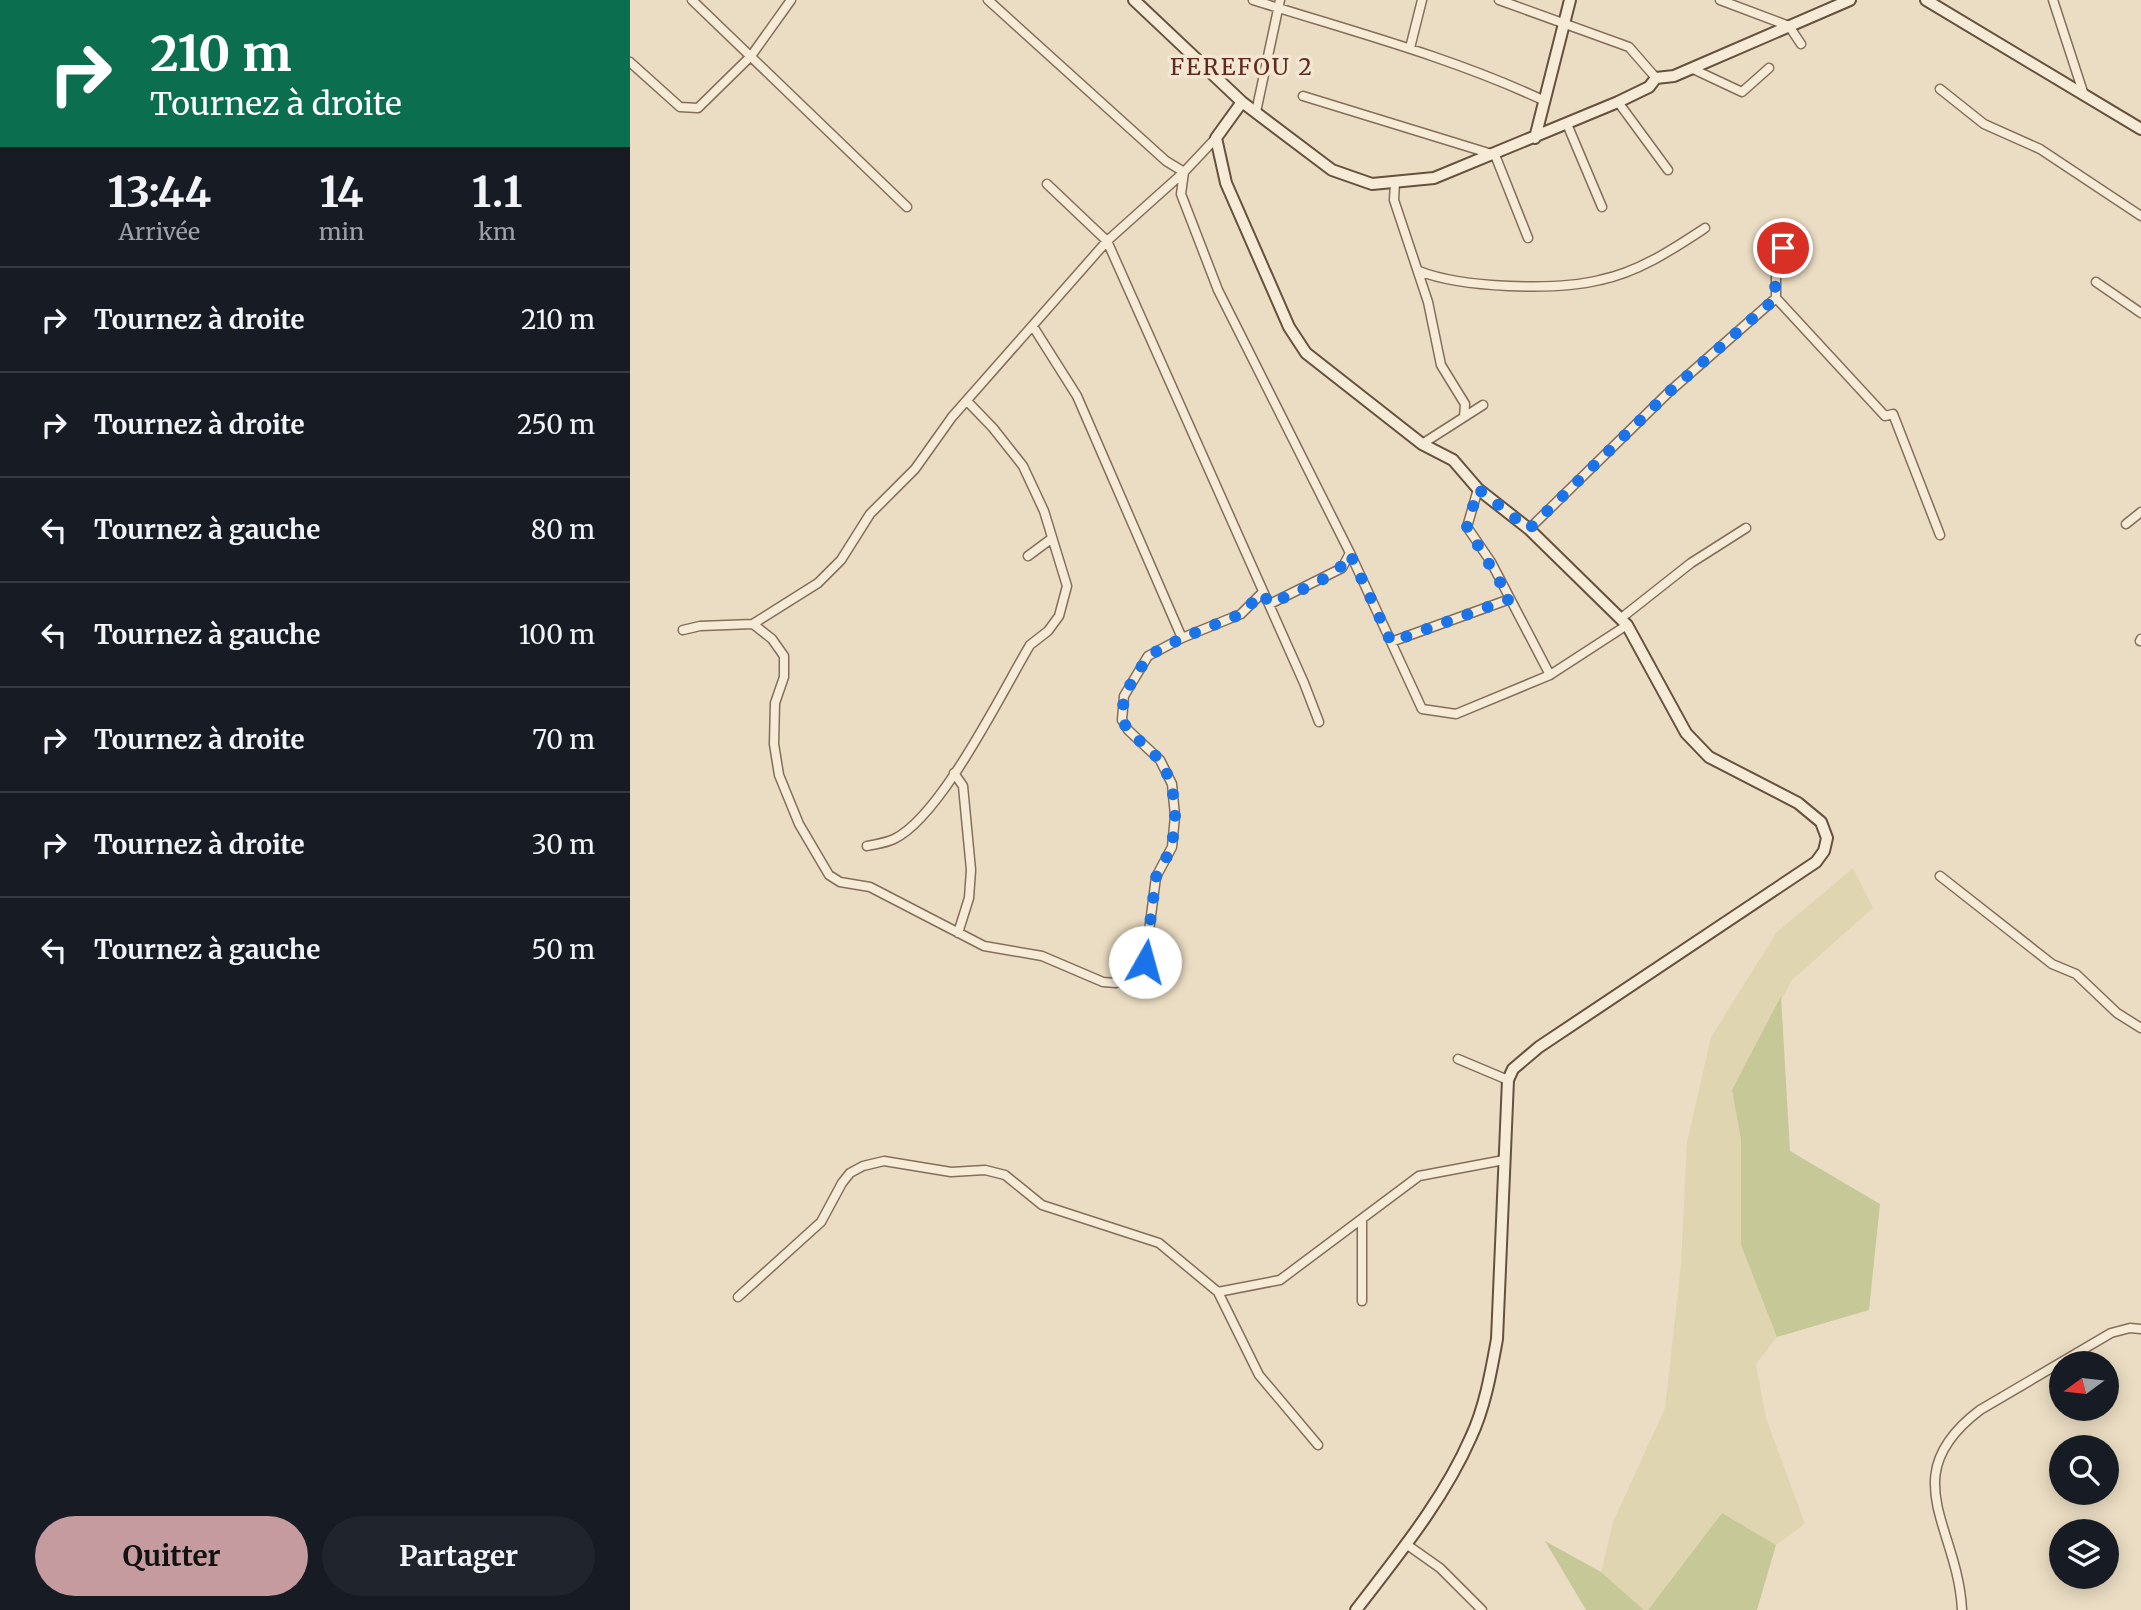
<!DOCTYPE html>
<html lang="fr">
<head>
<meta charset="utf-8">
<style>
  :root { --surface:#171b24; --page:#20242c; --text:#f1f3f6; --muted:#9ea1a6; --line:#363941; --accent:#c59ba0 }
  body { margin:0; font-family:Merriweather,serif; background:var(--page); color:var(--text); height:100vh; display:flex; flex-direction:column; font-size:26px; white-space:nowrap }
  * { box-sizing:border-box; margin:0 }
  p { font-size:23px; color:var(--muted) }
  .icon { flex:none; width:38px; height:38px; fill:none; stroke:currentColor; stroke-width:2; stroke-linecap:round; stroke-linejoin:round }
  .map { position:relative; flex:1; overflow:hidden }
  .side { display:flex; flex-direction:column; background:var(--surface); width:630px }
  .side>* { flex:none }
  .banner { background:#0b6e4f; color:#fff; overflow:hidden }
  .needle { width:46px; rotate:255deg }
  .tools { position:absolute; left:1419px; top:1351px; display:grid; gap:14px }
  .tools a { display:grid; place-items:center; width:70px; height:70px; border-radius:50%; background:var(--surface); box-shadow:0 4px 18px #0003; font-size:35px }
  .pin { position:absolute; display:grid; place-items:center; width:60px; height:60px; color:#fff; margin:-30px; border:4px solid #fff; border-radius:50%; box-shadow:0 2px 7px #0007 }
  .me { position:absolute; width:77px; margin:-38px; rotate:7deg; stroke-linejoin:round; filter:drop-shadow(0 0 5px #0008) }
  .turn { display:flex; align-items:center; gap:24px; height:147px; padding:0 35px; font-size:32px }
  .turn .icon { width:91px; height:91px; stroke-width:2.5 }
  .turn b { display:block; font-size:49px; line-height:60px }
  .eta { display:flex; justify-content:space-evenly; align-items:center; height:119px; text-align:center }
  .eta b { font-size:42px; font-weight:700; line-height:49px }
  .action { display:flex; gap:14px; margin-top:auto; padding:14px 35px }
  .action a { flex:1; height:80px; border-radius:42px; background:var(--accent); color:#111; font-size:28px; font-weight:700; line-height:80px; text-align:center }
  .action a+a { background:var(--page); color:var(--text) }
  ul { padding:0; list-style:none }
  li { display:flex; align-items:center; gap:21px; height:105px; padding:0 35px; border-top:2px solid var(--line) }
  li div { flex:1 }
  li b { display:block; font-size:26px }
  li em { font-style:normal }
  main { display:flex; flex:1; min-height:0 }
  .map>svg:first-child { display:block }
</style>
</head>
<body>
<main>
<section class="side">
<div class="banner">
<div class="turn"><svg class="icon" aria-label="right" viewBox="0 0 24 24"><path d="M7 20v-9h11M14 6l5 5-5 5"/></svg><div><b>210 m</b>Tournez à droite</div></div>
</div>
<div class="eta">
<div><b>13:44</b><p>Arrivée</p></div>
<div><b>14</b><p>min</p></div>
<div><b>1.1</b><p>km</p></div>
</div>
<ul>
<li><svg class="icon" aria-label="right" viewBox="0 0 24 24"><path d="M7 20v-9h11M14 6l5 5-5 5"/></svg><div><b>Tournez à droite</b></div><em>210 m</em></li>
<li><svg class="icon" aria-label="right" viewBox="0 0 24 24"><path d="M7 20v-9h11M14 6l5 5-5 5"/></svg><div><b>Tournez à droite</b></div><em>250 m</em></li>
<li><svg class="icon" aria-label="left" viewBox="0 0 24 24"><path d="M17 20v-9H6M10 6l-5 5 5 5"/></svg><div><b>Tournez à gauche</b></div><em>80 m</em></li>
<li><svg class="icon" aria-label="left" viewBox="0 0 24 24"><path d="M17 20v-9H6M10 6l-5 5 5 5"/></svg><div><b>Tournez à gauche</b></div><em>100 m</em></li>
<li><svg class="icon" aria-label="right" viewBox="0 0 24 24"><path d="M7 20v-9h11M14 6l5 5-5 5"/></svg><div><b>Tournez à droite</b></div><em>70 m</em></li>
<li><svg class="icon" aria-label="right" viewBox="0 0 24 24"><path d="M7 20v-9h11M14 6l5 5-5 5"/></svg><div><b>Tournez à droite</b></div><em>30 m</em></li>
<li><svg class="icon" aria-label="left" viewBox="0 0 24 24"><path d="M17 20v-9H6M10 6l-5 5 5 5"/></svg><div><b>Tournez à gauche</b></div><em>50 m</em></li>
</ul>
<div class="action"><a>Quitter</a><a>Partager</a></div>
</section>
<div class="map">
<svg width="1511" height="1610" viewBox="0 0 1511 1610">
  <rect width="100%" height="100%" fill="#ebddc3"/>
  <!-- farmland -->
  <path fill="#e0d5b1" d="M1223,868L1243,908L1162,980L1102,1090L1147,1337L1126,1364L1136,1418L1175,1524L1146,1545L1092,1513L1018,1610H1014L971,1572L983,1522L1035,1408L1051,1264L1057,1142L1081,1037L1147,932Z"/>
  <!-- green -->
  <path fill="#c6c898" d="M1151,996L1160,1151L1250,1204L1239,1310L1147,1337L1111,1245V1140L1102,1090Z
    M1092,1513L1146,1545L1127,1610H1018Z
    M915,1541L971,1572L1014,1610H956Z"/>
  <g fill="none" stroke-linecap="round" stroke-linejoin="round">
    <defs>
      <path id="street" d="M62,0L277,207
        M358,0L536,161L554,172L551,194L588,290L720,553L792,709L826,714L920,675L997,625
        M623,0C721,31 821,57 915,101
        M869,0L999,47L1026,78
        M1090,0L1159,26L1171,44
        M1423,0L1454,95
        M780,48L792,0
        M0,62L50,107L68,108L121,56L161,0
        M1063,69L1112,92L1139,68
        M1310,89L1354,124L1410,149L1511,216
        M673,96L865,155L898,238
        M988,102L1038,170
        M626,112L650,0
        M937,124L972,207
        M765,182L764,200L798,302L811,365L835,404L834,417
        M417,184L477,241L674,683L689,722
        M1151,231L1154,262L1146,272V298L1255,416L1263,414L1310,535
        M789,271C832,288 925,291 970,280C1009,272 1043,249 1075,228
        M1466,282L1511,313
        M404,328L447,396L552,638
        M792,444L853,405
        M848,489L837,527L861,562L920,675
        M1496,524L1511,512
        M899,529L1039,392L1146,298
        M398,556L421,539
        M640,604L712,568L720,553
        M990,619L1061,563L1116,528
        M123,624L142,639L154,656V677L145,703L144,744L149,775L169,824L199,875L210,882L240,887L354,946L412,956L473,982L486,983L504,978L515,962L526,877L542,847L545,816L542,784L530,760L498,730L492,720L494,696L518,656L552,638L611,614L632,593
        M53,630L70,626L123,624L188,583L211,560L240,514L285,469L322,417L477,241L554,172L586,138
        M1510,641L1511,639
        M761,642L880,599
        M324,773L333,786L341,870L339,898L328,933
        M237,846C246,844 256,843 264,839C311,817 372,692 400,645L418,631L429,616L437,586L414,511L393,466L363,428L337,401
        M1310,876L1422,964L1446,974L1487,1013L1511,1028
        M828,1059L878,1080
        M732,1219V1301
        M588,1292L650,1280L789,1176L874,1160
        M108,1297L191,1222L212,1183L220,1173L233,1166L254,1161L321,1172L355,1170L375,1175L412,1205L529,1243L588,1292L629,1375L688,1445
        M776,1544L810,1568L852,1610
        M1332,1610C1328,1526 1263,1476 1350,1410L1481,1333L1500,1328L1511,1329"/>
      <path id="secondary" d="M504,0L612,102L702,170L742,184L804,178L988,102L1019,87L1026,78L1044,76L1220,0
        M1296,0L1511,129
        M612,102L586,138L596,183L659,327L676,353L792,444L823,460L848,489L899,529L997,625L1056,733L1079,757L1168,803L1191,822L1197,838L1194,851L1186,862L909,1047L883,1069L878,1080L867,1339C861,1372 855,1407 841,1437C813,1501 768,1555 726,1610
        M905,138L940,0"/>
    </defs>
    <!-- street casing -->
    <use href="#street" stroke="#846e5b" stroke-width="11"/>
    <!-- secondary casing -->
    <use href="#secondary" stroke="#66503e" stroke-width="14"/>
    <!-- street -->
    <use href="#street" stroke="#f6ebd6" stroke-width="8"/>
    <!-- secondary -->
    <use href="#secondary" stroke="#f6ebd6" stroke-width="10"/>
  </g>
  <g fill="none" stroke-linecap="round" stroke-linejoin="round">
    <!-- route -->
    <path stroke="#1a73e8" stroke-width="12" stroke-dasharray="0 21.6" d="M515,962L526,877L542,847L545,816L542,784L530,760L498,730L492,720L494,695L518,656L552,638L611,614L632,593L640,604C662,593 711,577 720,554L761,642L880,599L837,527L848,489L899,529L1039,392L1146,298C1144,283 1145,274 1154,262L1153,248"/>
  </g>
  <g text-anchor="middle" dominant-baseline="central" stroke-width="7" stroke-linejoin="round" paint-order="stroke">
    <!-- neighbourhood labels -->
    <g font-size="23" letter-spacing="2" fill="#5f2a20" stroke="#f3e7d2">
      <text x="612" y="66">FEREFOU 2</text>
    </g>
  </g>
</svg>
<div class="tools">
<a><svg class="needle" viewBox="-14 -14 28 28"><path d="M0-13l5 13h-10z" fill="#e53935"/><path d="M0 13l5-13h-10z" fill="#9ea1a6"/></svg></a>
<a><svg class="icon" aria-label="search" viewBox="0 0 24 24"><circle cx="10" cy="10" r="6"/><path d="M15 15l6 6"/></svg></a>
<a><svg class="icon" aria-label="layers" viewBox="0 0 24 24"><path d="M12 4l9 5-9 5-9-5zM3 14l9 5 9-5"/></svg></a>
</div>
<div class="pin" style="left:1153px;top:248px;background:#d93025"><svg class="icon" aria-label="arrive" viewBox="0 0 24 24"><path d="M6 21V4h12l-3 4 3 4H6"/></svg></div>
<svg class="me" style="left:515px;top:962px" viewBox="-20 -20 40 40"><circle r="19" fill="#fff"/><path d="M0-13L10 11 0 6-10 11z" fill="#1a73e8"/></svg>
</div>
</main>
</body>
</html>
